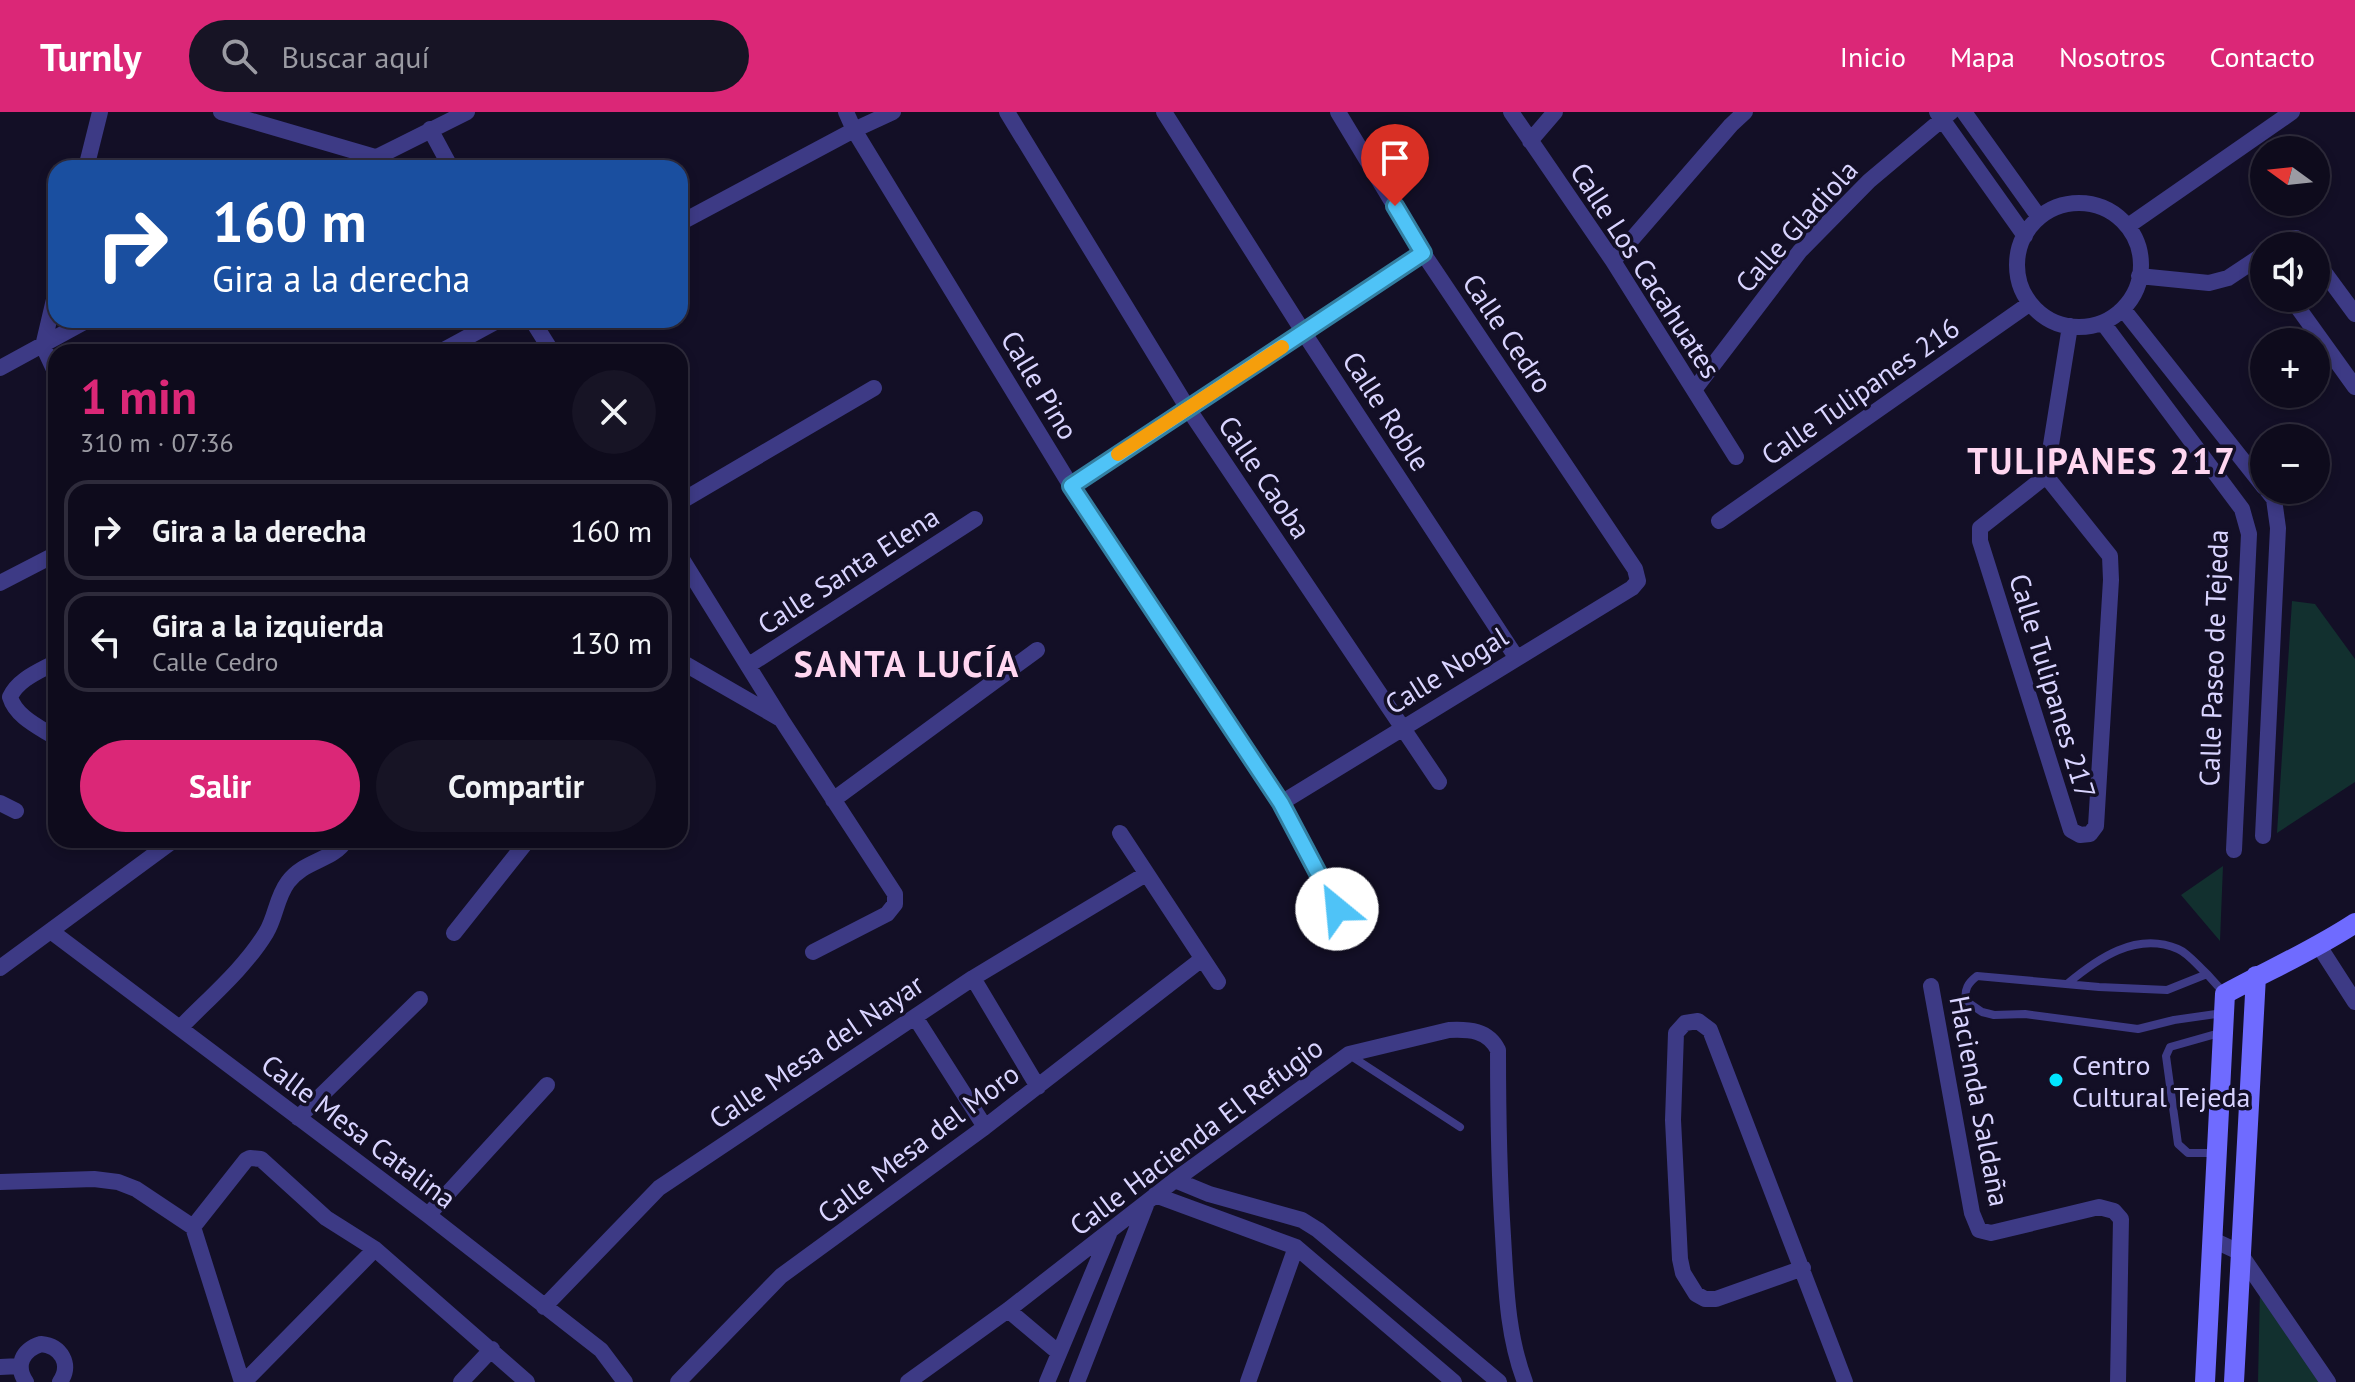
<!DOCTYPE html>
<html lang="es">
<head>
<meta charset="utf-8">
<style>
  :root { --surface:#0e0b1c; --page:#171425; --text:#f1f3f6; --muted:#9b9ba3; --line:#2e2b3b; --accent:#db2777 }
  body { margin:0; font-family:"PT Sans",sans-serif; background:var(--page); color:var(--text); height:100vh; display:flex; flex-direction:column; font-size:30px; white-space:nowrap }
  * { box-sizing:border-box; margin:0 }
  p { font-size:26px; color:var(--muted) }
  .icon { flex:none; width:44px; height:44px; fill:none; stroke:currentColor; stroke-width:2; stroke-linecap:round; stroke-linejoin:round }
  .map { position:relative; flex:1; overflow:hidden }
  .sheet { position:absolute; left:48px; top:232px; width:640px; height:504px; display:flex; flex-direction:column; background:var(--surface); border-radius:24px; box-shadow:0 4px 12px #0003,0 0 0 2px var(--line) }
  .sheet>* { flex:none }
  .banner { position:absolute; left:48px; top:48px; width:640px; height:168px; border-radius:24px; box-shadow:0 4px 12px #0003,0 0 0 2px var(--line); background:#1a4fa0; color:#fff; overflow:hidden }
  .needle { width:52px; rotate:285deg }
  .tools { position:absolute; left:2250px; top:24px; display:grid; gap:16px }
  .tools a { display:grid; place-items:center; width:80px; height:80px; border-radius:50%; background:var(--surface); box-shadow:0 4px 12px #0003,0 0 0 2px var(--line); font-size:40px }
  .pin { position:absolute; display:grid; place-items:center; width:68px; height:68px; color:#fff; margin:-82px -34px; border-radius:50% 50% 50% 0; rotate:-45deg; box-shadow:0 0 8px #0007 }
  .pin .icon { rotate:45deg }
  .me { position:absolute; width:88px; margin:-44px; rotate:332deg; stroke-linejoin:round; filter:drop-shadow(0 0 6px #0008) }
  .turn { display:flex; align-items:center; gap:28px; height:168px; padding:0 32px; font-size:36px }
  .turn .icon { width:104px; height:104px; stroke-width:2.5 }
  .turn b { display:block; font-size:56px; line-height:68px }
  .round { display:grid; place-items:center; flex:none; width:84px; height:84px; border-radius:42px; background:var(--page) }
  .summary { display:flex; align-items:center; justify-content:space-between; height:136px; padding:0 32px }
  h1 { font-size:48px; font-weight:700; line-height:60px; color:var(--accent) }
  .cta { display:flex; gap:16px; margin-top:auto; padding:16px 32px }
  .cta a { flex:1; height:92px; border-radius:48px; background:var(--accent); color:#fff; font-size:32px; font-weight:700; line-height:92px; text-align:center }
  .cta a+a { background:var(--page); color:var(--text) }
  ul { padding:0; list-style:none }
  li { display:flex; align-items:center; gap:24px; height:100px; margin:0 16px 12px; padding:0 16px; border:4px solid var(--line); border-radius:24px }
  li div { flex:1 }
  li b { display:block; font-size:30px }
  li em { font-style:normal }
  header { display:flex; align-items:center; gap:48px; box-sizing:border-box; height:112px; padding:0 40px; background:var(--accent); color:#fff }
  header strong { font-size:38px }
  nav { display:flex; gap:44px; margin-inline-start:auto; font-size:28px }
  .search { width:560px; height:72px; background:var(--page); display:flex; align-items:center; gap:20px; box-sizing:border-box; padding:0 28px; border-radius:44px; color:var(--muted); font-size:30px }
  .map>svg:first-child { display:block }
</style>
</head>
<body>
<header>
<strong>Turnly</strong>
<div class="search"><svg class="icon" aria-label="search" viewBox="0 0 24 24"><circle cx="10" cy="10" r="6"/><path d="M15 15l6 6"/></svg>Buscar aquí</div>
<nav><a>Inicio</a><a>Mapa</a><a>Nosotros</a><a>Contacto</a></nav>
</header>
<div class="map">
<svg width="2355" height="1270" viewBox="0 0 2355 1270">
  <rect width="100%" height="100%" fill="#130f26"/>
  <!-- green -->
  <path fill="#12302f" d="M2292,489L2315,492L2355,547V670L2277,721Z
    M2223,754L2220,829L2181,783Z
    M2260,1177L2321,1270H2258Z"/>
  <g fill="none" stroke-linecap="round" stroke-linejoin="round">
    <!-- lane -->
    <path stroke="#3d3a85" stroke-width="8" d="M2067,872C2097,847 2136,819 2178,837C2188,841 2198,854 2207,862
      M2223,901L2174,908L2138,917L2025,902L1994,903L1982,900L1966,889C1964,877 1968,871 1977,864L2099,875L2167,878L2207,862L2225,882
      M1351,944L1460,1015
      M2214,1041H2188L2178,1032L2166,944L2170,935L2223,920"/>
    <!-- street -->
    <path stroke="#3d3a85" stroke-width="16" d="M221,0L375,45
      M846,0L854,18L1071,374L1281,691L1337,797
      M1007,0L1187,295L1439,670
      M1164,0L1304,221L1516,545
      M1511,0L1613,149L1736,345
      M1937,0L2025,124
      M1964,0L2039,105
      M430,17L451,56
      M1530,29L1555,0
      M86,56L100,0
      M355,56L467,0
      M2017 153a62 62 0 1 1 124 0a62 62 0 1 1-124 0Z
      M680,111L854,18L893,0
      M2128,114L2292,0
      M2275,134L2286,127L2296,126L2305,134
      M1613,149L1731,13L1745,0
      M2316,149L2355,202
      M2139,164L2209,171L2228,166L2264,142
      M56,179L43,234L56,262
      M2291,186L2355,275
      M2123,197L2264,375
      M532,208L552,240
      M2103,211L2242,397L2249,422L2234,738
      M440,240L499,208
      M0,256L88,208
      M1694,278L1800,139L1869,69L1951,0
      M2046,364L2110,444L2111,468L2096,714L2090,722L2080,723L2071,718L1980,429V416L2046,364L2070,214
      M1071,374L1423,141
      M680,390L874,276
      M1719,409L2029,192
      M680,444L781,607L895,782V792L887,802L813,840
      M0,471L56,442
      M680,549L779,606
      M56,550C40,559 18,567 10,585C16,605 39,615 56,626
      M749,553L975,407
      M833,688L1037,538
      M0,691L16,699
      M1281,691L1632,476L1638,469L1635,457L1423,141L1338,0
      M1120,721L1218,870
      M2263,724L2278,416L2274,387L2267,378
      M52,820L428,1103L601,1238L625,1270
      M454,821L528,728
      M2319,834L2355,890
      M0,856L174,728
      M973,866L1038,975
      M1931,874L1972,1101L1979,1118L1991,1121L2099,1095L2114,1099L2121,1107L2118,1270
      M915,905L985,1015
      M180,916C209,886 244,857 266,821C276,805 276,786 288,770C304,748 333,749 346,728
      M298,1006L420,887
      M1175,1068L1209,1082L1302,1108L1318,1118L1499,1270
      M0,1070L94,1067L118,1070L136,1077L193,1115L242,1270
      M1155,1083L1296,1135L1454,1270
      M428,1103L547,973
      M193,1115L246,1048L250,1046L261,1047L326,1106L375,1137L527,1270
      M2211,1127L2239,1140L2328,1270
      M1803,1156L1716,1187H1705L1696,1182L1683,1161L1680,1147L1673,1008L1676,921L1685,911L1698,909L1710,918L1845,1270
      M544,1195L659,1076L973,866L1146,762
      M1008,1198L1059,1241
      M0,1255L20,1254
      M26,1270C15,1254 22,1238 41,1232C61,1234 72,1252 60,1270
      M244,1270L375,1137
      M461,1270L492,1237
      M678,1270L781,1164L985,1015L1202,847
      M908,1270L1008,1198L1175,1068L1349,942L1449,918C1469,917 1488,918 1498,938C1498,1000 1499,1062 1503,1124C1506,1174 1507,1223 1525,1270
      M1047,1270L1109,1122
      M1077,1270L1146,1093
      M1248,1270L1296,1135"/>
    <!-- secondary -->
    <path stroke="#6f6bff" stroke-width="20" d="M2205,1270L2225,882C2269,858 2314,838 2355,811
      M2234,1270L2256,864"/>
  </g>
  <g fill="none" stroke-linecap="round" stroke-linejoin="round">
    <defs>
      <path id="route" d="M1337,797L1281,691L1071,374L1423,141L1395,94"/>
    </defs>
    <!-- route casing -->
    <use href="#route" stroke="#337fa1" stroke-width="20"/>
    <!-- route -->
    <use href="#route" stroke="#4fc3f7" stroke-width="14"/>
    <!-- slow -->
    <path stroke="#f59e0b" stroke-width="14" d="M1118,342L1282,235"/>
  </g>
  <!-- markers -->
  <circle fill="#00e5ff" stroke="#130f26" stroke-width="3" cx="2056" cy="968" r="8"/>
  <g text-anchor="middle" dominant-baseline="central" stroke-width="7" stroke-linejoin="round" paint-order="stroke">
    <!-- street labels -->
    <g font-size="28" fill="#d9d4ff" stroke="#130f26">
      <text transform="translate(1796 114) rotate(-48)">Calle Gladiola</text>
      <text transform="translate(1646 158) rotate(57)">Calle Los Cacahuates</text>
      <text transform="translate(1508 221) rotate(56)">Calle Cedro</text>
      <text transform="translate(1040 273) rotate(59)">Calle Pino</text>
      <text transform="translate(1860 279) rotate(-35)">Calle Tulipanes 216</text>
      <text transform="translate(1387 299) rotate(57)">Calle Roble</text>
      <text transform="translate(1265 365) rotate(56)">Calle Caoba</text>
      <text transform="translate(848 458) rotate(-33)">Calle Santa Elena</text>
      <text transform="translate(2213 546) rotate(-88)">Calle Paseo de Tejeda</text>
      <text transform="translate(1446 558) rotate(-32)">Calle Nogal</text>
      <text transform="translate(2053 574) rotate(73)">Calle Tulipanes 217</text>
      <text transform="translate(816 939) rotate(-34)">Calle Mesa del Nayar</text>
      <text transform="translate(1980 989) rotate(79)">Hacienda Saldaña</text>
      <text transform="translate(359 1019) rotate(37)">Calle Mesa Catalina</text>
      <text transform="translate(1196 1024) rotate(-37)">Calle Hacienda El Refugio</text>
      <text transform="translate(918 1031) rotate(-37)">Calle Mesa del Moro</text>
    </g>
    <!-- poi labels -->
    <g font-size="28" fill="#d9d4ff" stroke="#130f26" text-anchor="start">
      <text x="2072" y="952">Centro<tspan x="2072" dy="32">Cultural Tejeda</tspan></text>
    </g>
    <!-- district labels -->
    <g font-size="36" font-weight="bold" letter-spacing="2" fill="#ffd6f0" stroke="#130f26">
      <text x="2102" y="348">TULIPANES 217</text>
      <text x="907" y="551">SANTA LUCÍA</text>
    </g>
  </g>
</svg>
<div class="tools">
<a><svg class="needle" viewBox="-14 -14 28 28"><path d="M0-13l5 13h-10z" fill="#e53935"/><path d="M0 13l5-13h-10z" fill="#9b9ba3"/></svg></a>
<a><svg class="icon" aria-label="sound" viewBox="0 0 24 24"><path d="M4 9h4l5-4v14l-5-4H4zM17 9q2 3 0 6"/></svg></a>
<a>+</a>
<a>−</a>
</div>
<div class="pin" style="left:1395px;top:94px;background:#d93025"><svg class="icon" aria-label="arrive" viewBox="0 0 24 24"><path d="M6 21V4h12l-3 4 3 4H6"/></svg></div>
<svg class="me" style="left:1337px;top:797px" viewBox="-20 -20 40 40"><circle r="19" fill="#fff"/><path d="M0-13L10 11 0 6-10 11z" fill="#4fc3f7"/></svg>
<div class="banner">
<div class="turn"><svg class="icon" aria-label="right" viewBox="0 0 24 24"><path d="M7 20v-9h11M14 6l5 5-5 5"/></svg><div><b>160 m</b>Gira a la derecha</div></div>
</div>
<section class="sheet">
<div class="summary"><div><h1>1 min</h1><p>310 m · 07:36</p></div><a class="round"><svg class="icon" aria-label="close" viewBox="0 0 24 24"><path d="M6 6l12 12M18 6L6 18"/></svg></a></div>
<ul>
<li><svg class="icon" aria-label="right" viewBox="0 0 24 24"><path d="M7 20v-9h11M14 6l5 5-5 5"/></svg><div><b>Gira a la derecha</b></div><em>160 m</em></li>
<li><svg class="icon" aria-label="left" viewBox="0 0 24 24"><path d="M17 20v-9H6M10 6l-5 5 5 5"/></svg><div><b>Gira a la izquierda</b><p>Calle Cedro</p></div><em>130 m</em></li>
</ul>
<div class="cta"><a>Salir</a><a>Compartir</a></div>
</section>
</div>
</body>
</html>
